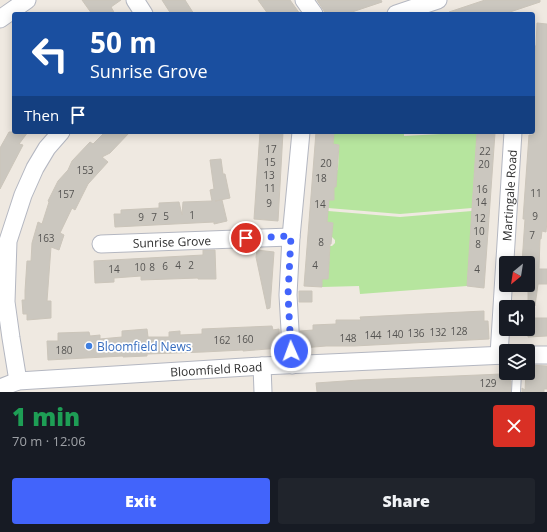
<!DOCTYPE html>
<html lang="en">
<head>
<meta charset="utf-8">
<style>
  :root { --surface:#171b24; --page:#20242c; --text:#f1f3f6; --muted:#9ea1a6; --accent:#4264fb }
  body { margin:0; font-family:"Open Sans",sans-serif; background:var(--page); color:var(--text); height:100vh; display:flex; flex-direction:column; font-size:15px; white-space:nowrap }
  * { box-sizing:border-box; margin:0 }
  p { font-size:13px; color:var(--muted) }
  .icon { flex:none; width:22px; height:22px; fill:none; stroke:currentColor; stroke-width:2; stroke-linecap:round; stroke-linejoin:round }
  .map { position:relative; height:392px; overflow:hidden }
  .sheet { display:flex; flex-direction:column; background:var(--surface); flex:1 }
  .sheet>* { flex:none }
  .guide { position:absolute; left:12px; top:12px; width:523px; height:122px; border-radius:4px; box-shadow:0 2px 10px #0003; background:#1a4fa0; color:#fff; overflow:hidden }
  .needle { width:26px; rotate:210deg }
  .controls { position:absolute; left:499px; top:256px; display:grid; gap:8px }
  .controls a { display:grid; place-items:center; width:36px; height:36px; border-radius:4px; background:var(--surface); box-shadow:0 2px 10px #0003; font-size:20px }
  .pin { position:absolute; display:grid; place-items:center; width:34px; height:34px; color:#fff; margin:-17px; border:2px solid #fff; border-radius:50%; box-shadow:0 1px 4px #0007 }
  .me { position:absolute; width:44px; margin:-22px; rotate:358deg; stroke-linejoin:round; filter:drop-shadow(0 0 3px #0008) }
  .turn { display:flex; align-items:center; gap:14px; height:84px; padding:0 12px; font-size:18px }
  .turn .icon { width:52px; height:52px; stroke-width:2.5 }
  .turn b { display:block; font-size:28px; line-height:34px }
  .then { display:flex; align-items:center; height:38px; padding:0 12px; background:#0003; gap:8px; font-size:15px }
  .round { display:grid; place-items:center; flex:none; width:42px; height:42px; border-radius:4px; background:var(--page) }
  .headline { display:flex; align-items:center; justify-content:space-between; height:68px; padding:0 12px }
  h1 { font-size:24px; font-weight:800; line-height:30px; color:#1e9e55 }
  .button { display:flex; gap:8px; margin-top:auto; padding:8px 12px }
  .button a { flex:1; height:46px; border-radius:4px; background:var(--accent); color:#fff; font-size:16px; font-weight:800; line-height:46px; text-align:center }
  .button a+a { background:var(--page); color:var(--text) }
  .map>svg:first-child { display:block }
</style>
</head>
<body>
<div class="map">
<svg width="547" height="392" viewBox="0 0 547 392">
  <rect width="100%" height="100%" fill="#efe9e1"/>
  <!-- green -->
  <path fill="#b6e59e" d="M334,132H423L404,133V136L477,132L472,208L400,214L328,208L329,200H333L334,191L329,190L336,170H338L339,145L333,144Z
    M328,211L400,217L472,211L467,286L360,294L359,286L322,287V279H328L330,246H332L335,243V240L332,237H326L332,230L333,223L327,222Z"/>
  <!-- building -->
  <path fill="#cbc7bf" stroke="#cbc5ba" d="M82,0H121L111,7L115,14H92Z
    M162,0H185L194,14H171Z
    M258,0H290L300,14H268Z
    M317,0H381L382,2L346,14H326Z
    M485,0H540V2L504,14H450L449,12Z
    M537,23L547,24V221L546,232L542,231L541,239H540L539,269H547V284H538L535,306H528V263H522L525,219H523L529,135H533V66L535,46H536Z
    M9,132H28L19,144L23,145L0,189V148Z
    M105,132H130L110,153L102,157L108,162L88,184L75,210L72,208L60,233L64,235L59,250L51,247L47,301H51V318L27,320V314H23L22,300H25V291L27,261H31L32,243L38,222L42,224L49,202L48,201L58,181L68,170L72,161L90,142L93,144Z
    M260,132H283L278,221L254,219Z
    M316,132H334L333,144L339,145L336,187H334V200H329L327,222L333,223L331,244H330L329,264L328,279H322V287L304,286Z
    M477,132L495,133L484,288L467,286Z
    M221,159L223,174H225L230,198L215,201L222,200L227,221L214,224V222L115,227L114,214H121V210L159,208V203L179,202L182,215L183,202L212,201L210,190L214,189L210,160Z
    M203,250H215L216,279H198V278L141,280V276L114,278V282L95,283L94,261L203,255Z
    M257,250L274,252L270,308L267,309L256,257Z
    M299,291H312V302H299Z
    M484,311V321H488L489,339L354,346H326L302,348L300,331L313,330V325L336,324V320H361L360,317Z
    M528,318H547V336L528,337Z
    M272,326L273,330L279,329L280,348L243,351V350L203,352L147,354V356L123,357V356L48,360L47,341H58V333L89,332L90,336L100,335V339L122,337V331L147,329L148,337H169V332L180,331V335L202,334V329Z
    M528,365L547,366V389H544V392H522V388L525,390L526,373H528Z
    M502,374L511,381V392H317L316,383L359,380Z"/>
  <g fill="none" stroke-linecap="round" stroke-linejoin="round">
    <defs>
      <path id="service" d="M516,392L517,373"/>
      <g id="minor">
        <path d="M135,0L144,14"/>
        <path d="M304,0L314,14"/>
        <path d="M396,14L438,0"/>
        <path d="M0,19L27,0"/>
        <path id="s1" d="M101,244L291,237"/>
        <path id="s2" d="M499,355L513,132"/>
        <path d="M528,355H547"/>
        <path d="M292,365L288,295L291,237L301,132"/>
        <path d="M262,366L263,392"/>
        <path d="M18,381L11,338L6,302L8,241L23,195L35,168L47,148L61,132"/>
        <path id="s3" d="M0,388L18,381L262,366L506,355"/>
      </g>
    </defs>
    <!-- service casing -->
    <use href="#service" stroke="#b4b7c1" stroke-width="10"/>
    <!-- minor casing -->
    <use href="#minor" stroke="#b4b7c1" stroke-width="19"/>
    <!-- service -->
    <use href="#service" stroke="#fff" stroke-width="8"/>
    <!-- minor -->
    <use href="#minor" stroke="#fff" stroke-width="17"/>
  </g>
  <g fill="none" stroke-linecap="round" stroke-linejoin="round">
    <!-- route -->
    <path stroke="#4264fb" stroke-width="7" stroke-dasharray="0 12.6" d="M246,238L291,236L288,295L291,351"/>
  </g>
  <!-- markers -->
  <circle fill="#3f7fe0" stroke="#fff" stroke-width="1.5" cx="89" cy="346" r="4"/>
  <g text-anchor="middle" dominant-baseline="central" stroke-width="3.5" stroke-linejoin="round" paint-order="stroke">
    <!-- number labels -->
    <g font-size="10" fill="#555452">
      <text x="271" y="149">17</text>
      <text x="485" y="151">22</text>
      <text x="270" y="162">15</text>
      <text x="326" y="163">20</text>
      <text x="484" y="164">20</text>
      <text x="85" y="170">153</text>
      <text x="269" y="175">13</text>
      <text x="321" y="178">18</text>
      <text x="270" y="188">11</text>
      <text x="482" y="189">16</text>
      <text x="536" y="193">11</text>
      <text x="66" y="194">157</text>
      <text x="481" y="202">14</text>
      <text x="269" y="203">9</text>
      <text x="320" y="204">14</text>
      <text x="192" y="215">1</text>
      <text x="166" y="216">5</text>
      <text x="535" y="216">9</text>
      <text x="141" y="217">9</text>
      <text x="154" y="217">7</text>
      <text x="480" y="218">12</text>
      <text x="479" y="231">10</text>
      <text x="532" y="235">7</text>
      <text x="46" y="238">163</text>
      <text x="321" y="242">8</text>
      <text x="478" y="244">8</text>
      <text x="178" y="265">4</text>
      <text x="191" y="265">2</text>
      <text x="315" y="265">4</text>
      <text x="165" y="266">6</text>
      <text x="140" y="267">10</text>
      <text x="152" y="267">8</text>
      <text x="114" y="269">14</text>
      <text x="477" y="269">4</text>
      <text x="459" y="331">128</text>
      <text x="438" y="332">132</text>
      <text x="416" y="333">136</text>
      <text x="395" y="334">140</text>
      <text x="373" y="335">144</text>
      <text x="348" y="338">148</text>
      <text x="245" y="339">160</text>
      <text x="222" y="340">162</text>
      <text x="64" y="350">180</text>
      <text x="488" y="383">129</text>
    </g>
    <!-- street labels -->
    <g font-size="12" fill="#2e2e2e" stroke="#fff">
      <text stroke="none"><textPath href="#s2" startOffset="160">Martingale Road</textPath></text>
      <text stroke="none"><textPath href="#s1" startOffset="71">Sunrise Grove</textPath></text>
      <text stroke="none"><textPath href="#s3" startOffset="218">Bloomfield Road</textPath></text>
    </g>
    <!-- shop labels -->
    <g font-size="12" fill="#366cbe" stroke="#fff" text-anchor="start">
      <text x="97" y="346">Bloomfield News</text>
    </g>
  </g>
</svg>
<div class="controls">
<a><svg class="needle" viewBox="-14 -14 28 28"><path d="M0-13l5 13h-10z" fill="#e53935"/><path d="M0 13l5-13h-10z" fill="#9ea1a6"/></svg></a>
<a><svg class="icon" aria-label="sound" viewBox="0 0 24 24"><path d="M4 9h4l5-4v14l-5-4H4zM17 9q2 3 0 6"/></svg></a>
<a><svg class="icon" aria-label="layers" viewBox="0 0 24 24"><path d="M12 4l9 5-9 5-9-5zM3 14l9 5 9-5"/></svg></a>
</div>
<div class="pin" style="left:246px;top:238px;background:#d93025"><svg class="icon" aria-label="arrive" viewBox="0 0 24 24"><path d="M6 21V4h12l-3 4 3 4H6"/></svg></div>
<svg class="me" style="left:291px;top:351px" viewBox="-20 -20 40 40"><circle r="17" fill="#4264fb" stroke="#fff" stroke-width="3"/><path d="M0-11L8 9 0 5-8 9z" fill="#fff"/></svg>
<div class="guide">
<div class="turn"><svg class="icon" aria-label="left" viewBox="0 0 24 24"><path d="M17 20v-9H6M10 6l-5 5 5 5"/></svg><div><b>50 m</b>Sunrise Grove</div></div>
<div class="then">Then<svg class="icon" aria-label="arrive" viewBox="0 0 24 24"><path d="M6 21V4h12l-3 4 3 4H6"/></svg></div>
</div>
</div>
<section class="sheet">
<div class="headline"><div><h1>1 min</h1><p>70 m · 12:06</p></div><a class="round" style="background:#d93025;color:#fff"><svg class="icon" aria-label="close" viewBox="0 0 24 24"><path d="M6 6l12 12M18 6L6 18"/></svg></a></div>
<div class="button"><a>Exit</a><a>Share</a></div>
</section>
</body>
</html>
